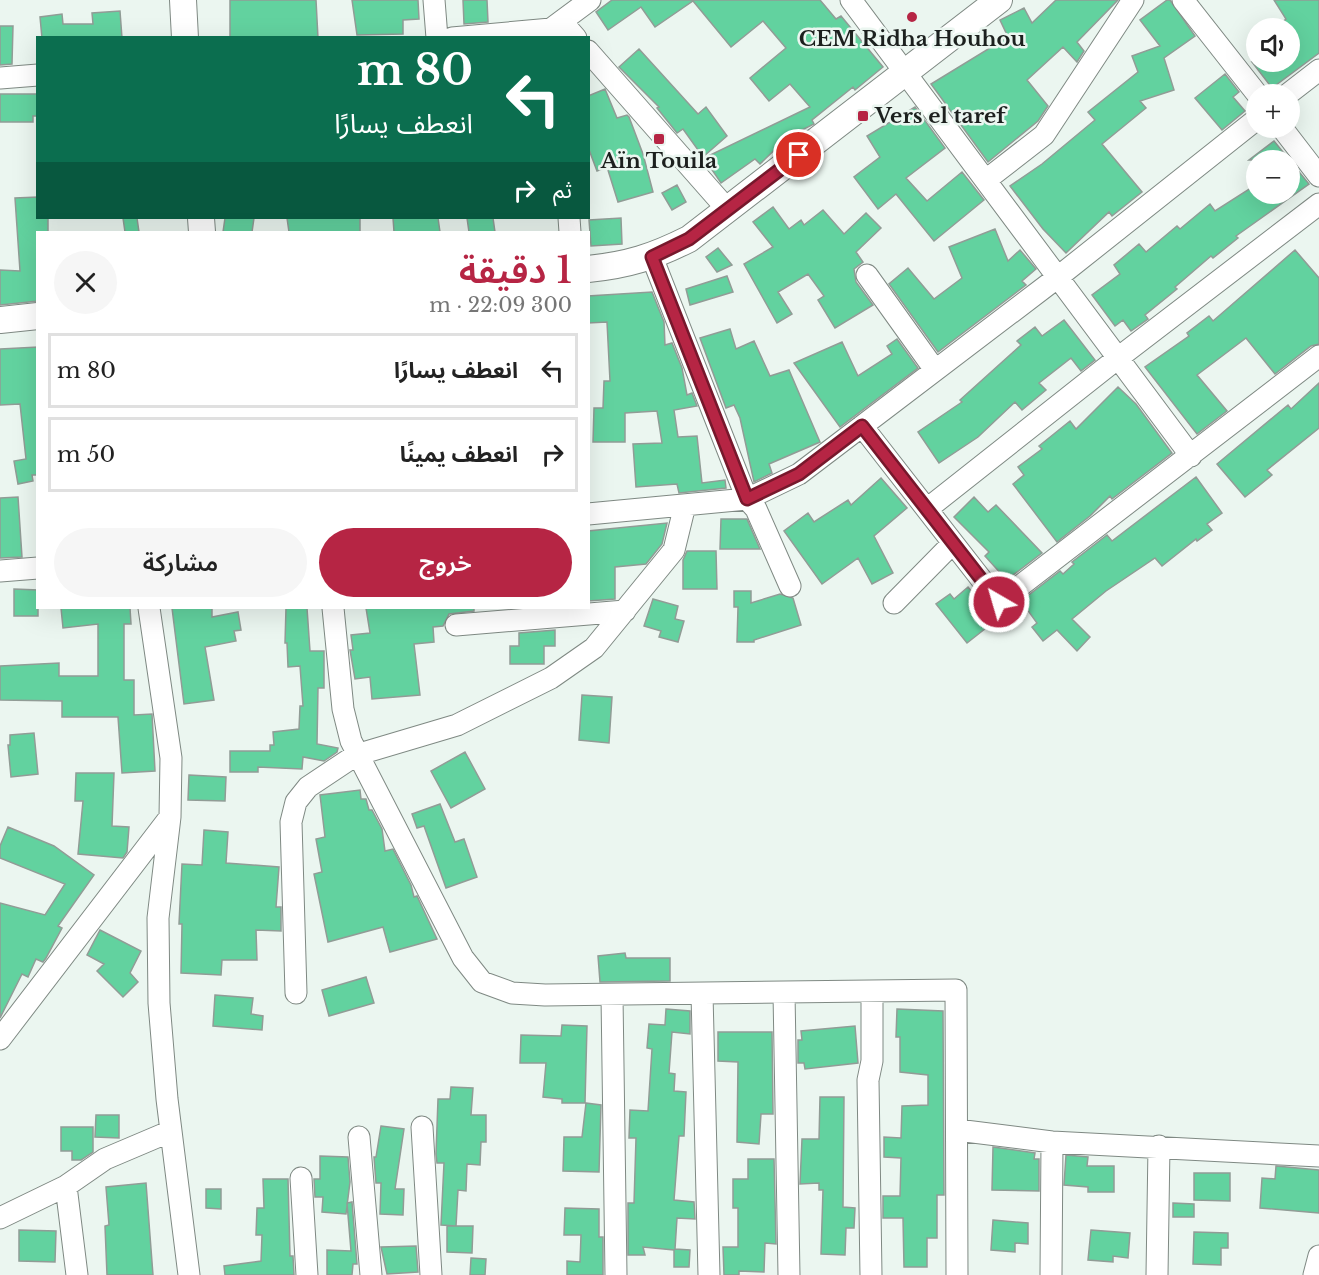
<!DOCTYPE html>
<html lang="ar">
<head>
<meta charset="utf-8">
<style>
  :root { --surface:#fff; --page:#f6f6f6; --text:#222; --muted:#767676; --line:#e0e0e0; --accent:#b62544 }
  body { margin:0; font-family:"Libre Baskerville","Noto Sans Arabic",serif; background:var(--page); color:var(--text); direction:rtl; height:100vh; display:flex; flex-direction:column; font-size:22px; white-space:nowrap }
  * { box-sizing:border-box; margin:0 }
  p { font-size:20px; color:var(--muted) }
  .icon { flex:none; width:33px; height:33px; fill:none; stroke:currentColor; stroke-width:2; stroke-linecap:round; stroke-linejoin:round }
  .map { position:relative; flex:1; overflow:hidden; direction:ltr }
  .panel { position:absolute; left:36px; top:231px; width:554px; height:378px; display:flex; flex-direction:column; background:var(--surface); border-radius:0px; box-shadow:0 6px 24px #0002; direction:rtl }
  .panel>* { flex:none }
  .guide { position:absolute; left:36px; top:36px; width:554px; height:183px; border-radius:0px; box-shadow:0 6px 24px #0002; direction:rtl; background:#0b6e4f; color:#fff; overflow:hidden }
  .tools { position:absolute; left:1246px; top:18px; display:grid; gap:12px }
  .tools a { display:grid; place-items:center; width:54px; height:54px; border-radius:50%; background:var(--surface); box-shadow:0 6px 24px #0002; font-size:30px }
  .pin { position:absolute; display:grid; place-items:center; width:51px; height:51px; color:#fff; margin:-26px; border:3px solid #fff; border-radius:50%; box-shadow:0 2px 6px #0007 }
  .me { position:absolute; width:66px; margin:-33px; rotate:322deg; stroke-linejoin:round; filter:drop-shadow(0 0 4px #0008) }
  .turn { display:flex; align-items:center; gap:21px; height:126px; padding:0 18px; font-size:27px }
  .turn .icon { width:78px; height:78px; stroke-width:2.5 }
  .turn b { display:block; font-size:42px; line-height:51px }
  .then { display:flex; align-items:center; height:57px; padding:0 18px; background:#0003; gap:12px; font-size:22px }
  .round { display:grid; place-items:center; flex:none; width:63px; height:63px; border-radius:32px; background:var(--page) }
  .overview { display:flex; align-items:center; justify-content:space-between; height:102px; padding:0 18px }
  h1 { font-size:36px; font-weight:600; line-height:45px; color:var(--accent) }
  .action { display:flex; gap:12px; margin-top:auto; padding:12px 18px }
  .action a { flex:1; height:69px; border-radius:36px; background:var(--accent); color:#fff; font-size:24px; font-weight:600; line-height:69px; text-align:center }
  .action a+a { background:var(--page); color:var(--text) }
  ul { padding:0; list-style:none }
  li { display:flex; align-items:center; gap:18px; height:75px; margin:0 12px 9px; padding:0 6px; border:3px solid var(--line); border-radius:0px }
  li div { flex:1 }
  li b { display:block; font-size:22px }
  li em { font-style:normal }
  .map>svg:first-child { display:block }
</style>
</head>
<body>
<div class="map">
<svg width="1319" height="1275" viewBox="0 0 1319 1275">
  <rect width="100%" height="100%" fill="#ebf6f0"/>
  <!-- building -->
  <path fill="#62d29f" stroke="#919c96" stroke-width="1.5" d="M230,0H316L318,38H230Z
    M352,0H418L419,19L403,20V34L357,35Z
    M463,0H487L488,22L464,24Z
    M612,0H820L836,19L841,16L883,67L855,90L853,87L812,120L814,124L788,137L760,164L755,159L721,183L704,158L810,107L790,84L769,101L750,78L786,48L763,21L731,47L693,1L655,27L641,7L608,30L596,12Z
    M1056,0H1118L1077,42L1084,51L1077,62L1063,47L1027,80L1048,106L1038,121L988,162L931,84L1008,37L1000,20L1024,8L1032,23Z
    M1167,0H1170L1195,36L1164,58L1174,90L1140,101L1146,108L1102,144L1142,192L1112,216L1109,212L1066,253L1043,229L1010,186L1042,164L1095,120L1088,112L1138,72L1132,56L1160,46L1140,20Z
    M1274,0H1319V53L1272,88L1252,62H1290V28H1275L1286,19Z
    M120,11L122,38H42L40,17L62,14L63,24H93L92,13Z
    M0,26H13L12,64L0,65Z
    M639,49L698,114L706,107L727,136L703,157L683,129L677,133L657,108L659,107L619,67Z
    M1225,74L1239,92L1233,97L1245,111L1222,130L1195,98Z
    M605,89L617,118L627,115L629,117L643,154L653,192L618,202L607,167L597,171L588,147V96Z
    M0,94H38V116H33V122H0Z
    M915,107L945,148L906,178L927,201L962,172L984,200L934,241L896,194L878,209L854,177L880,157L867,136Z
    M1274,141L1309,184L1236,236L1238,238L1213,258L1211,256L1175,287L1177,289L1145,315L1148,319L1131,331L1123,320L1115,326L1092,295L1120,274L1114,265L1139,244L1146,252L1177,226L1180,229L1210,204L1215,211L1257,184V194H1290V160H1249Z
    M677,185L686,202L672,210L662,193Z
    M38,197V218H48V232H38V301L0,305V270L20,271L15,198Z
    M773,207L789,229L801,220L804,225L823,210L844,234L866,213L881,228L856,252L863,262L854,269L856,282L873,305L835,328L818,300L824,296L808,274L778,292L792,314L777,323L744,264L773,247L753,222Z
    M123,218H137L139,232H125Z
    M225,218H254L252,232H223Z
    M287,218H360V232H289Z
    M393,218H438L440,232H394Z
    M467,218H493L495,232H469Z
    M621,218L622,244L591,246L589,220Z
    M995,229L1008,261L1020,250L1036,269L1022,281L1026,285L938,352L889,284L908,268L934,299L962,278L949,247Z
    M718,248L732,265L717,272L706,257Z
    M1295,250L1319,278V344L1311,346L1275,374L1246,338L1197,375L1227,411L1197,434L1145,367L1189,336L1187,333L1209,316L1213,321Z
    M727,276L733,292L690,305L686,289Z
    M652,292L664,322L665,345L672,343L682,368L687,395L692,393L697,406L674,410L678,437L697,436L702,483L725,480L726,488L679,493L677,484L636,487L633,444L662,443L657,411L625,413V442H593L594,408H603L604,381H610L607,322L588,323V296Z
    M1064,320L1095,360L1081,371L1071,358L1039,383L1046,390L1022,410L1015,402L978,437L939,463L918,432L962,402L960,400L1021,345L1017,341L1035,327L1042,336Z
    M730,329L736,349L754,341L770,376L789,370L820,442L769,464L772,473L754,482L740,418L734,405L726,408L700,338Z
    M897,339L918,368L840,427L794,363L842,342L858,376L892,354L887,346Z
    M38,347V475H32L33,481L18,484L14,461L26,459L20,404L0,405V349Z
    M1319,383V428L1267,470L1272,475L1245,497L1217,464L1288,405L1291,409Z
    M1118,387L1136,404L1172,453L1112,499L1110,496L1090,516L1057,542L1013,484L1024,475L1018,467L1042,449L1039,446L1070,421L1076,429Z
    M1196,477L1222,513L1207,524L1212,530L1197,541L1196,539L1162,566L1155,558L1106,591L1072,619L1090,637L1077,651L1057,630L1043,641L1032,627L1037,623L1021,601L1060,571L1063,574L1074,564L1072,562L1107,535L1112,541Z
    M881,478L907,508L874,536L893,573L872,584L858,558L822,584L784,531L808,513L814,522L848,500L851,505Z
    M18,497L22,557L0,558V498Z
    M974,497L988,512L996,505L1042,553L1004,582L1001,579L1004,577L985,556L989,552L954,517Z
    M721,519H747L760,549H720Z
    M667,523L662,544L646,564L615,567V599L588,601V531Z
    M687,551H716L717,589H683V560Z
    M968,587L995,621L967,643L936,604L950,594L954,599Z
    M14,589L38,590V616H14Z
    M734,591H751V603L780,594L793,598L801,625L754,640V642H737L738,607H734Z
    M653,599L678,606L675,619L684,621L678,642L659,637L661,631L644,626Z
    M61,608H130L131,624H124V680H134V715L152,714L155,771L122,773L118,717H62V701L0,700V666L59,663V676H98V624L63,628Z
    M172,608H212V617L238,612L241,630L234,631L236,641L205,647L214,700L184,704Z
    M286,608H307L310,651H324V688H318L317,744L338,748L337,752L324,761L303,757L302,769L258,767V772H230V751H270V745H274L273,732L299,729L300,706H303L300,666L288,667L287,643H285Z
    M366,608H474V611L449,614L443,626L433,627L434,642L414,644L420,695L372,699L370,677L355,679L350,650H353L351,635L370,633Z
    M555,630V646H544V664H510V646H519V633Z
    M582,695L612,697L609,743L579,740Z
    M34,733L38,774L11,777L8,745H10V735Z
    M465,752L485,789L451,808L431,771Z
    M76,773H114L112,826L129,827L127,852L123,858L78,854L83,801H75Z
    M189,775L226,777L225,801L188,800Z
    M360,790L361,799H366L369,810H372L382,829L385,851L393,849L411,885L414,897L417,896L437,939L390,952L383,927L328,942L314,874L322,872L316,839L325,837L320,795Z
    M440,804L455,842L464,839L477,877L446,888L424,826L417,828L412,814Z
    M8,827L54,846L94,875L58,926L62,928L46,958L43,962L36,959L28,977L22,974L0,1018V903L45,915L65,884L0,858V846Z
    M204,830L228,832L226,863L279,867L276,907H281V931L256,930L257,960H222L221,975L181,973L182,924H179L182,864L202,865Z
    M100,930L141,951L130,973L138,982L123,997L97,971L104,964L87,955Z
    M625,953L626,958H670V981L600,982L598,956Z
    M366,977L374,1003L329,1016L322,990Z
    M215,995L253,998L251,1014L263,1016L262,1030L213,1026Z
    M666,1009L690,1011V1034L672,1032L669,1073L675,1074L674,1091L686,1092L684,1136H679L674,1200L694,1202L695,1219L677,1218L675,1249L690,1250L689,1267H674V1250L643,1247L645,1255H628V1203H634L636,1138H629L630,1110L648,1111L652,1049L647,1048L649,1024L665,1025Z
    M897,1009L943,1011L944,1195H937V1238H927V1267H904L903,1218H883V1196H900L901,1158L884,1157V1137L901,1138L902,1106L928,1105V1075L900,1072V1037H896Z
    M562,1025L587,1026L585,1103H562V1099L543,1097L546,1063H520L521,1035L561,1036Z
    M855,1026L858,1063L805,1069L804,1063H798V1040H802L801,1031Z
    M718,1032H772L773,1114H761L759,1144L737,1142L738,1062L718,1061Z
    M451,1087L473,1088L471,1115H486V1142H481L480,1165L467,1164L466,1191L458,1190L456,1226L441,1225L444,1163H437L436,1154L438,1099H450Z
    M820,1097H844L843,1207L855,1208L854,1228H846L845,1255L821,1254L823,1190H819V1183L800,1184L802,1139H819Z
    M586,1103L601,1105L599,1172L563,1171L564,1137H582Z
    M96,1115H119V1138L95,1137Z
    M381,1126L404,1129L395,1189H404L403,1215L380,1214L381,1183H376L374,1157H376Z
    M61,1127H93V1152L81,1160H72V1151H61Z
    M993,1147L1035,1153L1034,1159H1039V1191L992,1190Z
    M1066,1155L1088,1157L1087,1166H1114V1192H1088V1187L1064,1185Z
    M320,1156L348,1157L350,1182L346,1214L322,1212L323,1197H315L314,1179H320Z
    M748,1159H774L776,1244L765,1243L764,1272L739,1271V1275H724L723,1247H738V1208H733V1179H748Z
    M1276,1166L1319,1170V1213L1260,1208L1262,1178L1275,1179Z
    M1194,1173H1230V1201L1194,1200Z
    M263,1179H288L290,1256H293L294,1275H225L224,1266L261,1261L262,1235H256L257,1208H264Z
    M146,1183L153,1275H107L105,1226L109,1225L106,1187Z
    M206,1189H221V1209L206,1208Z
    M352,1202L357,1264H353L352,1275H327V1250L351,1251L347,1203Z
    M1173,1203L1194,1204V1217H1173Z
    M565,1208L599,1209V1237H603V1275H567V1261L580,1262L581,1235H564Z
    M993,1220L1028,1223V1244L1015,1243V1252L991,1250Z
    M447,1226H473L472,1253L447,1252Z
    M19,1230L56,1231L55,1262L19,1261Z
    M1091,1230L1130,1233L1128,1258L1113,1256V1262L1088,1260Z
    M1194,1232L1228,1233V1248H1221V1265L1193,1264Z
    M416,1246L418,1272L387,1274L381,1247Z
    M471,1258L486,1259L485,1275H470Z"/>
  <g fill="none" stroke-linecap="round" stroke-linejoin="round">
    <defs>
      <path id="minor" d="M434,0L437,38
        M851,0L1191,456
        M1183,0L1257,94
        M562,22L576,38
        M452,38L551,29L590,0
        M588,51L727,209
        M0,78L38,75
        M1288,94L1319,70
        M1282,128L1319,176
        M986,180L1044,135L1133,0
        M569,218L570,232
        M652,257L747,499L756,509L790,586
        M867,275L935,370
        M862,426L999,602L1319,356
        M927,509L1118,358L1319,204
        M588,514L747,499L799,474L1058,277L1257,119
        M0,571L38,568
        M894,603L953,543
        M149,608L171,758L170,817L158,918L159,1003L167,1099L189,1275
        M333,608L343,709L351,741L463,958L482,982L512,993L545,995L956,990L957,1275
        M456,625L625,611
        M296,993L291,822L296,802L308,787L356,755L457,725L551,678L594,648L674,550L685,505
        M784,993L789,1275
        M702,994L709,1275
        M612,996L616,1275
        M0,1039L170,817
        M422,1127L431,1275
        M957,1130L1052,1142L1319,1156
        M359,1137L371,1275
        M301,1178L307,1275
        M66,1186L77,1275
        M0,1218L66,1186L105,1159L171,1131
        M871,1275L868,1080L872,1061V991
        M1051,1275L1052,1142
        M1157,1275L1159,1146
        M1314,1275L1319,1256"/>
      <path id="major" d="M183,0L185,38
        M201,218L202,232
        M588,269C628,265 653,257 689,239L999,0
        M0,320L38,316"/>
    </defs>
    <!-- minor casing -->
    <use href="#minor" stroke="#7f8983" stroke-width="23"/>
    <!-- major casing -->
    <use href="#major" stroke="#7f8983" stroke-width="28"/>
    <!-- minor -->
    <use href="#minor" stroke="#fff" stroke-width="21"/>
    <!-- major -->
    <use href="#major" stroke="#fff" stroke-width="26"/>
  </g>
  <g fill="none" stroke-linecap="round" stroke-linejoin="round">
    <defs>
      <path id="route" d="M799,155L689,239L652,257L747,499L799,474L862,426L999,602"/>
    </defs>
    <!-- route casing -->
    <use href="#route" stroke="#76182c" stroke-width="15"/>
    <!-- route -->
    <use href="#route" stroke="#b62544" stroke-width="10"/>
  </g>
  <!-- markers -->
  <g fill="#b62544" stroke="#ebf6f0" stroke-width="2">
    <circle cx="912" cy="17" r="6"/>
    <rect x="857" y="110" width="12" height="12" rx="3"/>
    <rect x="653" y="133" width="12" height="12" rx="3"/>
  </g>
  <g text-anchor="middle" dominant-baseline="central" stroke-width="5" stroke-linejoin="round" paint-order="stroke">
    <!-- poi labels -->
    <g font-size="21" font-weight="bold" fill="#1c201e" stroke="#ebf6f0">
      <text x="912" y="39">CEM Ridha Houhou</text>
      <text x="875" y="116" text-anchor="start">Vers el taref</text>
      <text x="659" y="161">Aïn Touila</text>
    </g>
  </g>
</svg>
<div class="tools">
<a><svg class="icon" aria-label="sound" viewBox="0 0 24 24"><path d="M4 9h4l5-4v14l-5-4H4zM17 9q2 3 0 6"/></svg></a>
<a>+</a>
<a>−</a>
</div>
<div class="pin" style="left:799px;top:155px;background:#d93025"><svg class="icon" aria-label="arrive" viewBox="0 0 24 24"><path d="M6 21V4h12l-3 4 3 4H6"/></svg></div>
<svg class="me" style="left:999px;top:602px" viewBox="-20 -20 40 40"><circle r="17" fill="#b62544" stroke="#fff" stroke-width="3"/><path d="M0-11L8 9 0 5-8 9z" fill="#fff"/></svg>
<div class="guide">
<div class="turn"><svg class="icon" aria-label="left" viewBox="0 0 24 24"><path d="M17 20v-9H6M10 6l-5 5 5 5"/></svg><div><b>80 m</b>انعطف يسارًا</div></div>
<div class="then">ثم<svg class="icon" aria-label="right" viewBox="0 0 24 24"><path d="M7 20v-9h11M14 6l5 5-5 5"/></svg></div>
</div>
<section class="panel">
<div class="overview"><div><h1>1 دقيقة</h1><p>300 m · 22:09</p></div><a class="round"><svg class="icon" aria-label="close" viewBox="0 0 24 24"><path d="M6 6l12 12M18 6L6 18"/></svg></a></div>
<ul>
<li><svg class="icon" aria-label="left" viewBox="0 0 24 24"><path d="M17 20v-9H6M10 6l-5 5 5 5"/></svg><div><b>انعطف يسارًا</b></div><em>80 m</em></li>
<li><svg class="icon" aria-label="right" viewBox="0 0 24 24"><path d="M7 20v-9h11M14 6l5 5-5 5"/></svg><div><b>انعطف يمينًا</b></div><em>50 m</em></li>
</ul>
<div class="action"><a>خروج</a><a>مشاركة</a></div>
</section>
</div>
</body>
</html>
